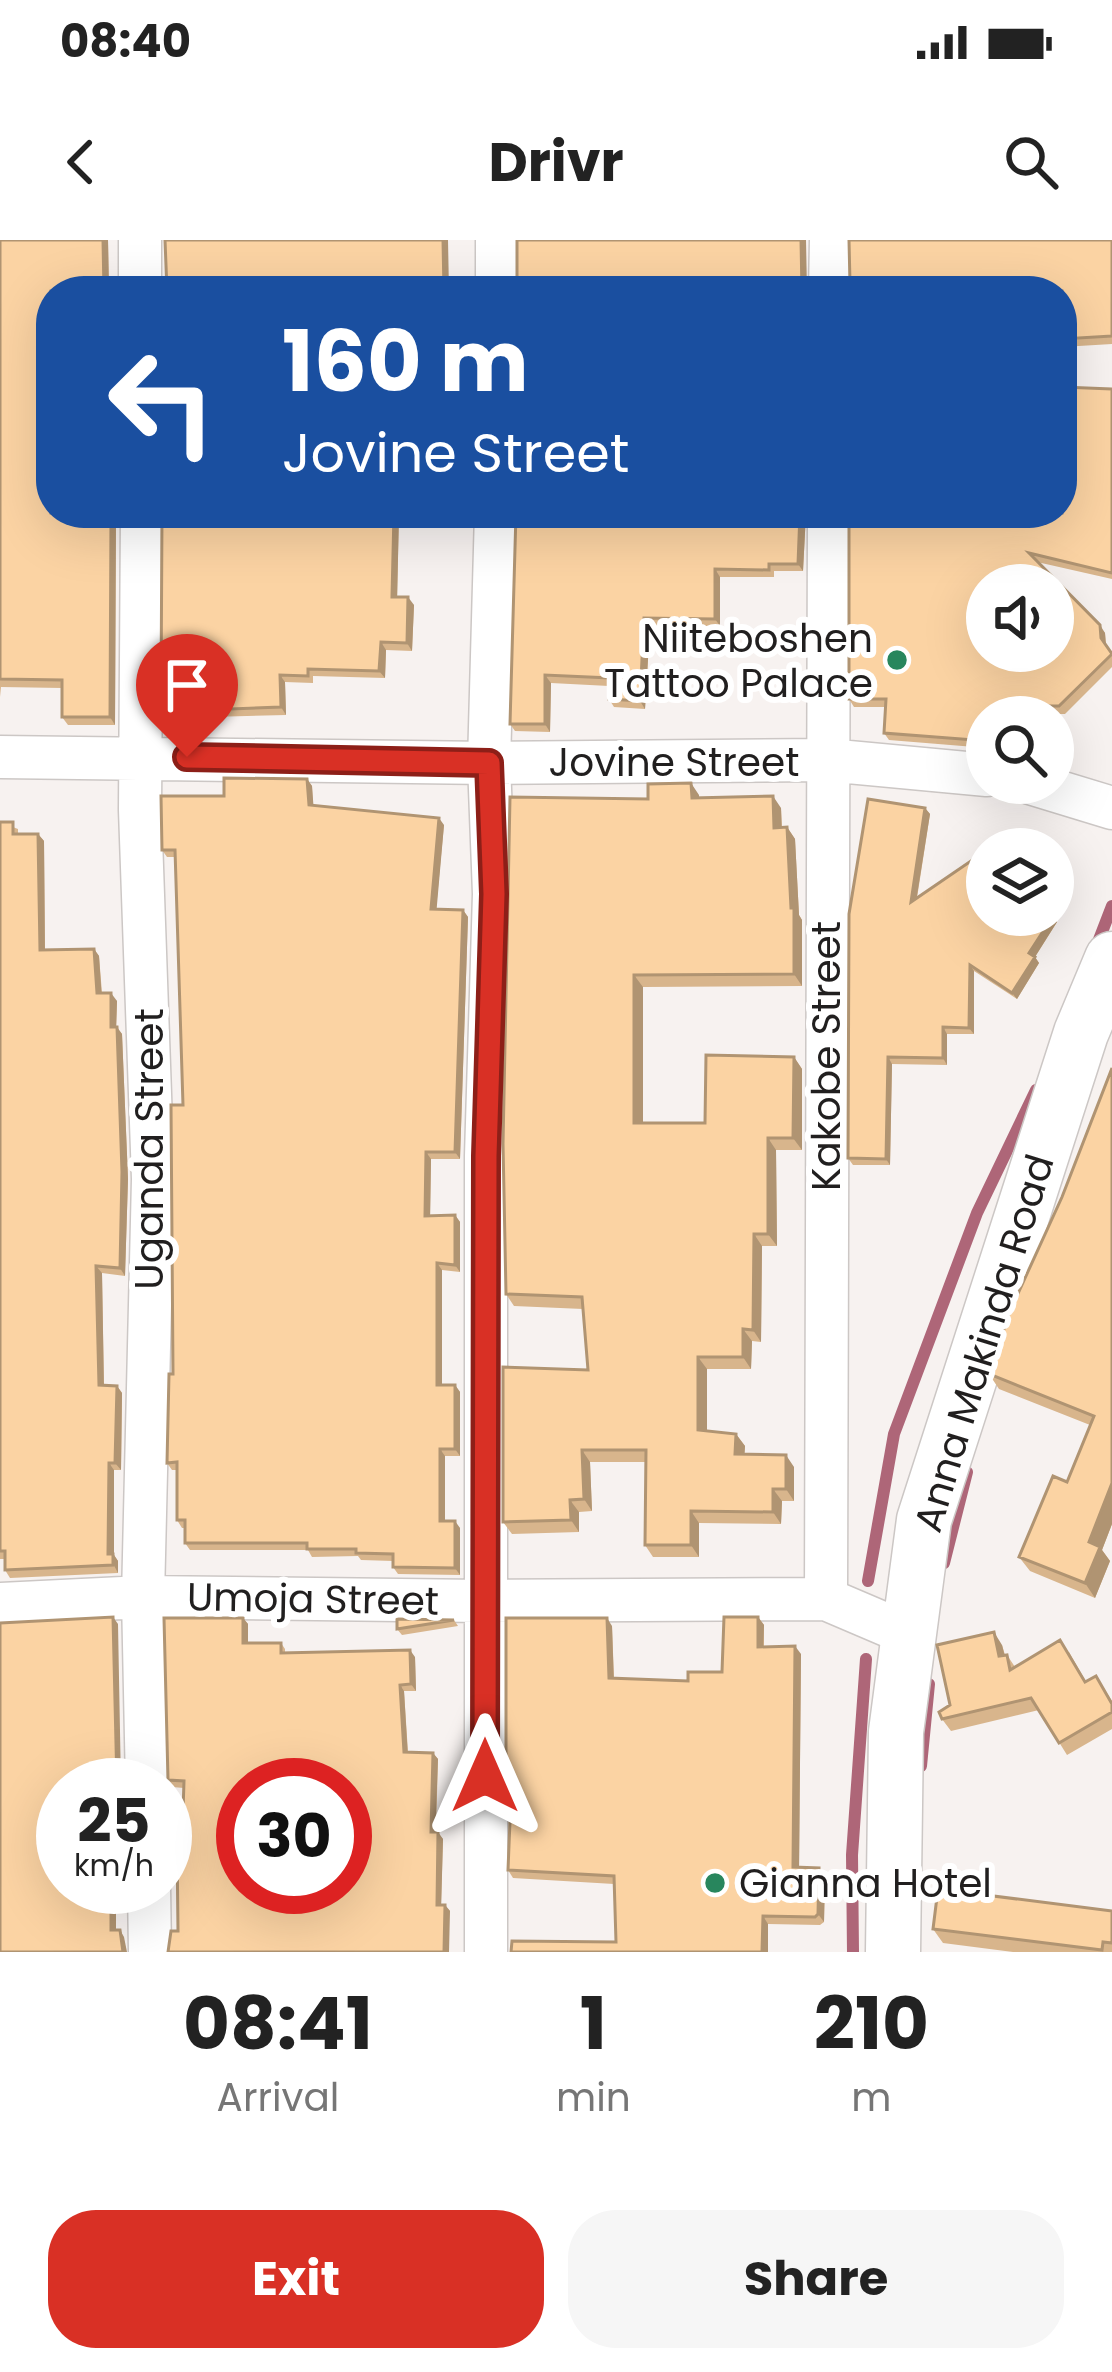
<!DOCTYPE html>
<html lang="en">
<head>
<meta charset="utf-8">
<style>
  :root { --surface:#fff; --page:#f6f6f6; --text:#222; --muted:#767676; --accent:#d93025 }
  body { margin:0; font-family:Poppins,sans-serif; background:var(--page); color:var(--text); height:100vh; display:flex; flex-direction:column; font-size:45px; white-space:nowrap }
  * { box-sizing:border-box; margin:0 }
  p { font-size:39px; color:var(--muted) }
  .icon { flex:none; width:66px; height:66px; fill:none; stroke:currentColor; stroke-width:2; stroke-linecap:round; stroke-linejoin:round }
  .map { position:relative; height:1712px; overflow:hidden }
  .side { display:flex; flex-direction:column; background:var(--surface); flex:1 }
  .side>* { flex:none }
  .banner { position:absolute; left:36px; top:36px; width:1041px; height:252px; border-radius:48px; box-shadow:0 12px 48px #0002; background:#1a4fa0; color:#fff; overflow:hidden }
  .tools { position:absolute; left:966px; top:324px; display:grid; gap:24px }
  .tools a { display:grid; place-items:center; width:108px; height:108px; border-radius:50%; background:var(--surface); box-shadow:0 12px 48px #0002; font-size:60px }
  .speed { position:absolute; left:36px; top:1518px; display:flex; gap:24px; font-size:60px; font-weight:700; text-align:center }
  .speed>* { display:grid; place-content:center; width:156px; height:156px; border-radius:50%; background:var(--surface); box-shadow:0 12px 48px #0002; line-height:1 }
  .speed small { font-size:30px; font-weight:400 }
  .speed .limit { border:18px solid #d22; background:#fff; color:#111 }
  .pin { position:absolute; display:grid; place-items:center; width:102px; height:102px; color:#fff; margin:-123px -51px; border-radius:50% 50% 50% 0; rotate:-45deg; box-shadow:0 0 12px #0007 }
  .pin .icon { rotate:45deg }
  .me { position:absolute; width:132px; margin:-66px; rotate:0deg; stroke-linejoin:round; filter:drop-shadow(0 0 9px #0008) }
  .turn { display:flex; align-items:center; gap:42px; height:252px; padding:0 48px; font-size:54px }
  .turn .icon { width:156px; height:156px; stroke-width:2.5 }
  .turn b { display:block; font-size:84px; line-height:102px }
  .eta { display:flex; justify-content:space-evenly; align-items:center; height:204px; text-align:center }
  .eta b { font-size:72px; font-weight:700; line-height:84px }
  .primary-button { display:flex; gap:24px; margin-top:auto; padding:24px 48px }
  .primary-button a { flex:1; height:138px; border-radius:48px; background:var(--accent); color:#fff; font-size:48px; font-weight:700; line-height:138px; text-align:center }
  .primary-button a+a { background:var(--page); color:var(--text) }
  .status { display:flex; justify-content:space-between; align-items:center; height:84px; padding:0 60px; background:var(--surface); direction:ltr }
  .status svg { height:33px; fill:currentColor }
  header { display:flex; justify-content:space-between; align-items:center; height:156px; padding:0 48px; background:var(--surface); font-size:54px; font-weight:700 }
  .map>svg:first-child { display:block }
</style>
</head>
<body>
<div class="status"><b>08:40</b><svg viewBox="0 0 49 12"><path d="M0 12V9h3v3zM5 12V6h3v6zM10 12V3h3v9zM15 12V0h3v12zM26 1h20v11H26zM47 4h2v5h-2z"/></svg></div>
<header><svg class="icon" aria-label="back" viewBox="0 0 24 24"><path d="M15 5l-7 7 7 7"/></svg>Drivr<svg class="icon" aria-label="search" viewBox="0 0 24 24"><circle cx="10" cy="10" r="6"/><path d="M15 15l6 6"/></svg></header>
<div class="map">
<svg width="1112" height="1712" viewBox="0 0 1112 1712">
  <rect width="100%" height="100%" fill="#f7f2f0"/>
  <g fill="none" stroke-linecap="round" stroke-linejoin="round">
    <!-- stream -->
    <path stroke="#ae6678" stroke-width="12" d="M1095,710L1112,666
      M944,1323L967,1232
      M868,1341L894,1194L977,973L1036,850
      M921,1526L929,1444
      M853,1712L852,1615L866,1419"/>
    <defs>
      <path id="minor" d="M140,0V51
        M497,51V0
        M830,51L831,0
        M142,273L140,570L153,939L143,1357L147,1545
        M0,517L489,523L827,520L987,535
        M1030,543L1112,568
        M826,1359L829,273
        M0,1364L143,1357L483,1361L826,1359L908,1394
        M149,1647L150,1712
        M486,1712V916L494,654L489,523L496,273"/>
      <path id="tertiary" d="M893,1712L896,1492L924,1280L1081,793L1112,719"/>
    </defs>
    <!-- minor casing -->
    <use href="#minor" stroke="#ccc7c5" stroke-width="45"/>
    <!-- tertiary casing -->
    <use href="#tertiary" stroke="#ccc7c5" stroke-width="57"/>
    <!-- minor -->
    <use href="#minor" stroke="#fff" stroke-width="42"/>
    <!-- tertiary -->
    <use href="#tertiary" stroke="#fff" stroke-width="54"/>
  </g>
  <!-- wall -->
  <path fill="#d8b58c" d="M0,0H108L109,51H51V273H116L115,485H68L62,477V448L1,447L0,457Z
    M1112,0V104L1062,107V51Z
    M1112,149V339L1037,322L1105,393L1106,406L1112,414V427L1065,474H1024V477H987V508L889,500L884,493L886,467H854L849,459Z
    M162,273H454V274H399L397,357L414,365L412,411L386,410L385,438L313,436V443L285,442L286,475L210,477L205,470V463L166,464L161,456Z
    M516,273H806L803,331H774V337H720V386H650L645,469L614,467L609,459V446L551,443L550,492L515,491L510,484Z
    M307,539L312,546L313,566L444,585L436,669L463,670L468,677L460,919H431L430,976L455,975L460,982V1032L442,1030V1145H455L460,1152V1216H445V1281L460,1288V1335L398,1334L393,1327V1321L361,1320L358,1316L312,1317L308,1310H190L185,1303V1288H182L177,1280V1230H172L167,1223L173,1134L183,865L175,617H167L162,610L224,556Z
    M691,543L699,558L781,568L782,587H787L795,599L799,675L802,680V746L643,747L642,883H705L794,817L802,829V910H776L777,1006H762L761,1102L752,1101L751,1129H707V1191L736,1194L745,1206L744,1214L794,1227V1261H782L781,1284L699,1283V1317H653L645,1305L646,1222H590L592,1271L579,1272V1292L512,1294L503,1282L588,1130L583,1069L514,1066L506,1054L648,559Z
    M925,568L930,574L917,658L1057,682L1035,717L1039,723L1017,759L974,731V794H947V825L892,824L890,925H853L848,918Z
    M0,582L18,589V594H38L44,601L45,710L94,709L99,716L102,753L117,761L116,787L122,794L128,939L125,1036L102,1033L104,1145L117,1146L122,1153L121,1230H114V1315L118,1321V1333L10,1338L5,1330V1319H0Z
    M1112,828V1284L1102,1310L1110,1321L1095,1358L1030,1331L1019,1317L1067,1242L1090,1185L999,1149L989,1134L1062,957Z
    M758,1377L764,1385V1407L801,1414L799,1627L825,1636L824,1682L820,1685L768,1684V1712H511L616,1702L614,1644L513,1638L508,1630L511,1540L506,1532L612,1386L614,1438L688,1441L722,1432Z
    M243,1378L248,1384V1403H281L285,1409V1413L415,1417L416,1451H404L408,1512L433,1513L438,1519L436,1592L443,1599L441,1665H445L450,1671L178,1691L184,1548L172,1547L168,1540Z
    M454,1380L458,1386L402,1395L397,1389Z
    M1002,1405L1005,1415H1007L1015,1427L1069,1412L1086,1442L1096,1436L1112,1461V1489L1067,1515L1039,1470L951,1491L942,1479L950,1465Z
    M1112,1671V1712H1013L943,1703L933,1689Z"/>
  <!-- shaded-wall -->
  <path fill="#b09472" d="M103,0H108L109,51H104Z
    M443,0H448L449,51H444Z
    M801,0H806L807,51H802Z
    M111,273H116L115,485L110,477Z
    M394,273H399L397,364L392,357Z
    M800,273H806L803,331L798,324Z
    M715,329L720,337V386L715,379Z
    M408,357L414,365L412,411L407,403Z
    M644,378L650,386L645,469L640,461Z
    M1100,385L1105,393L1106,406L1101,398Z
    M381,402L386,410L385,438L379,431Z
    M280,435L285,442L286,475L281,467Z
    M545,435L551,443L550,492L545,484Z
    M307,539L312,546L314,573L309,565Z
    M691,543L699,555L700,570L692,558Z
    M773,556L781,568L782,600L774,588Z
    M925,568L930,574L915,668L911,662Z
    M439,578L444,585L436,676L431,669Z
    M787,587L795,599L799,675L802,680V746L794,734Z
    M38,594L44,601L45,718L40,710Z
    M463,670L468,677L460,919L455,912Z
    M1053,675L1057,682L1033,720L1029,713Z
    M94,709L99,716L102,761L97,753Z
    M1035,717L1039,723L1017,759L1012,753Z
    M970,725L974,731V794L969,788Z
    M634,735L643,747V895L634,883Z
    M111,753L117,761L116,794L111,787Z
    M117,787L122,794L128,939L125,1036L120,1028Z
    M943,787L947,794V825L943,818Z
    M794,817L802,829V910L793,898Z
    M888,817L892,824L890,925L886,919Z
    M768,898L776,910L777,1006L768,994Z
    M426,912L431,919L430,983L425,976Z
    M455,975L460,982V1032L455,1025Z
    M754,994L762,1006L761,1102L753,1090Z
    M437,1023L442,1030V1153L437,1145Z
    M96,1026L102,1033L104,1153L99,1145Z
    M743,1089L752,1101L751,1129L743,1117Z
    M698,1117L707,1129V1202L698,1190Z
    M455,1145L460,1152V1216L455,1209Z
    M117,1146L122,1153L121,1230L115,1223Z
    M736,1194L745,1206L744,1226L735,1214Z
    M440,1209L445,1216V1288L440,1281Z
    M582,1210L590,1222L592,1271L584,1259Z
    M786,1215L794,1227V1261L786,1249Z
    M109,1223L114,1230V1315L118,1321V1333L108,1314Z
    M1112,1243V1284L1102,1310L1110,1321L1095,1358L1085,1343L1089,1302Z
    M773,1249L782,1261L781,1284L773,1272Z
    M570,1260L579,1272V1292L571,1280Z
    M691,1271L699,1283V1317L691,1305Z
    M455,1281L460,1288V1335L455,1328Z
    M113,1377L118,1384L121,1545H117Z
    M758,1377L764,1385L763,1415L758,1407Z
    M243,1378L248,1384V1410L243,1403Z
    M607,1378L612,1386L614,1446L609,1438Z
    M994,1392L1002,1405L1008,1429L999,1416Z
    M795,1406L801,1414L799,1635L793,1627Z
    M410,1410L415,1417L416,1451L411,1444Z
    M400,1445L404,1451L408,1518L404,1512Z
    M433,1513L438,1519L435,1599L431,1592Z
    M438,1592L443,1599L441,1671L437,1665Z
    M819,1628L825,1636L824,1682L818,1674Z
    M111,1647H116V1697L111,1690Z
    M445,1665L450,1671L449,1712H444Z
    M763,1676L768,1684V1712H762Z
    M120,1690L124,1697L127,1712H123Z"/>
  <!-- building -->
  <path fill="#fbd3a3" stroke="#b09472" stroke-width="3" fill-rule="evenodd" d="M0,0H103L104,51H51V273H111L110,477H62V440L0,439Z
    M165,0H443L444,51H167Z
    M517,0H801L802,51H514L517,43Z
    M849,0H1112V96L1062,99V51H848L850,44Z
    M1062,147L1112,149V333L1029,313L1100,385L1101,398L1112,414L1059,466H1019L1018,477H987V501L884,493L886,459H849V273H1062ZM987,345H1053V411H987Z
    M162,273H394L392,357H408L407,403L381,402L379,431L308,429V436L280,435L281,467L205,470V455L161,456Z
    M516,273H800L798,324H769V330L715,329V379L644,378L640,461L609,459L610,438L545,435V484H510Z
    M224,538L307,539L309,565L439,578L431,669L463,670L455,912H426L425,976L455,975V1025L437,1023V1145H455V1209H440V1281H455V1328L393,1327V1314L356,1313V1309H307V1303H185V1280H177V1222L167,1223L169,1134H173L171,865H183L175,610H162L161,556H224Z
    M691,543L692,558L773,556L774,588L787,587L791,668H794V734L634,735V883H705L706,815L794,817L793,898H768V994H754L753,1090L743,1089V1117H698V1190L736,1194L735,1214L786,1215V1249H773V1272L691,1271V1305H645L646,1210H582L584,1259L570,1260L571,1280L503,1282V1127L588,1130L582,1057L506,1054L503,904L510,557L648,559V544Z
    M868,559L925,568L911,662L987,610V675L1053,676L1029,713L1035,717L1012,753L970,725L969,788L943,787V818L888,817L886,919L848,918L849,674Z
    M0,582H13V594H38L40,710L94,709L97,753H111V787H117L122,932L120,1028L96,1026L99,1145L117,1146L115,1223H109L108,1314H113V1325L5,1330V1311H0Z
    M1002,600L1008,609H989Z
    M1112,828V1243L1089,1302L1100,1307L1085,1343L1019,1317L1053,1236L1067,1242L1094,1176L989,1134L1010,1071L1062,957Z
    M113,1377L117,1545H63V1647H111V1690H120L123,1712H0V1383Z
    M724,1377H758V1407L795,1406L793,1627L819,1628L818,1674L815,1677L763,1676L762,1712H511L512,1701L616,1702L614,1636L508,1630L512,1532H506V1378H607L609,1438L688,1441V1432H722Z
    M164,1378H243V1403H281V1413L410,1410L411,1444L400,1445L404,1512L433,1513L431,1592H438L437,1665H445L444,1712H168L171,1691H178L177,1602H182L184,1541L168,1540ZM243,1545H345V1647H243Z
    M397,1379L454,1380L397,1389Z
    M994,1392L999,1416L1007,1415L1010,1430L1060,1400L1085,1442L1096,1436L1112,1464V1472L1059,1503L1031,1458L942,1479L939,1472L950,1465L937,1405Z
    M938,1649L1112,1671V1703L1103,1702L1102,1710L933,1689Z"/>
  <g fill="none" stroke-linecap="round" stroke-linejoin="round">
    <defs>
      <path id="route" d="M187,517L489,523L494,654L486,916L485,1536"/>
    </defs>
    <!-- route casing -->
    <use href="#route" stroke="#8d1f18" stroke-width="30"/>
    <!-- route -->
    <use href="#route" stroke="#d93025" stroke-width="21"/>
  </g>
  <!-- markers -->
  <g fill="#28865d" stroke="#fff" stroke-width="4.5">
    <circle cx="897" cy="420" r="12"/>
    <circle cx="715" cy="1643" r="12"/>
  </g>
  <g text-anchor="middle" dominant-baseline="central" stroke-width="12" stroke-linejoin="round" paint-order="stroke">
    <!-- poi labels -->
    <g font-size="39" fill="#211f1f" stroke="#fff" text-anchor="end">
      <text x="873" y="398">Niiteboshen<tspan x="873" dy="45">Tattoo Palace</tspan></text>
      <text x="739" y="1643" text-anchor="start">Gianna Hotel</text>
    </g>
    <!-- street labels -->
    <g font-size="39" fill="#211f1f" stroke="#fff">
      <text x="674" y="522">Jovine Street</text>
      <text transform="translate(826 816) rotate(-90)">Kakobe Street</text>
      <text transform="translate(149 909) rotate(-90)">Uganda Street</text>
      <text transform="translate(984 1103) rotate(-73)">Anna Makinda Road</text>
      <text transform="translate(313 1359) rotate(1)">Umoja Street</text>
    </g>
  </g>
</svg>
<div class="tools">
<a><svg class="icon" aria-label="sound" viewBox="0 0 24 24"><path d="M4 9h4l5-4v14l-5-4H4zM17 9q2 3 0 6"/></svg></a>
<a><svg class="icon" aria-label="search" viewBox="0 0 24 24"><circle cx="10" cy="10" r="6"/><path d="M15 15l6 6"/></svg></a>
<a><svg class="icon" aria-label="layers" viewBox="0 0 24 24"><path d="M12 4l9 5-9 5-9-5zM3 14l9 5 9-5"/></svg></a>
</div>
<div class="speed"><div>25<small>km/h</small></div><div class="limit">30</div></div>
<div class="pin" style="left:187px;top:517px;background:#d93025"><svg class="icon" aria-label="arrive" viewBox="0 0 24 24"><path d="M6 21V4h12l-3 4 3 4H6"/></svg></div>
<svg class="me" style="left:485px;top:1536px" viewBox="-20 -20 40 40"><path d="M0-17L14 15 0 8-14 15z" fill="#d93025" stroke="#fff" stroke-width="4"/></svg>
<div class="banner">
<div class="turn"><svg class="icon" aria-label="left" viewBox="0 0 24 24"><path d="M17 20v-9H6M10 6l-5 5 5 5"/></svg><div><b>160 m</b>Jovine Street</div></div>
</div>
</div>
<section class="side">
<div class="eta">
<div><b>08:41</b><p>Arrival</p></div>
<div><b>1</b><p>min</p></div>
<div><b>210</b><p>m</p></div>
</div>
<div class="primary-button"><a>Exit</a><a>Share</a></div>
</section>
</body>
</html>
